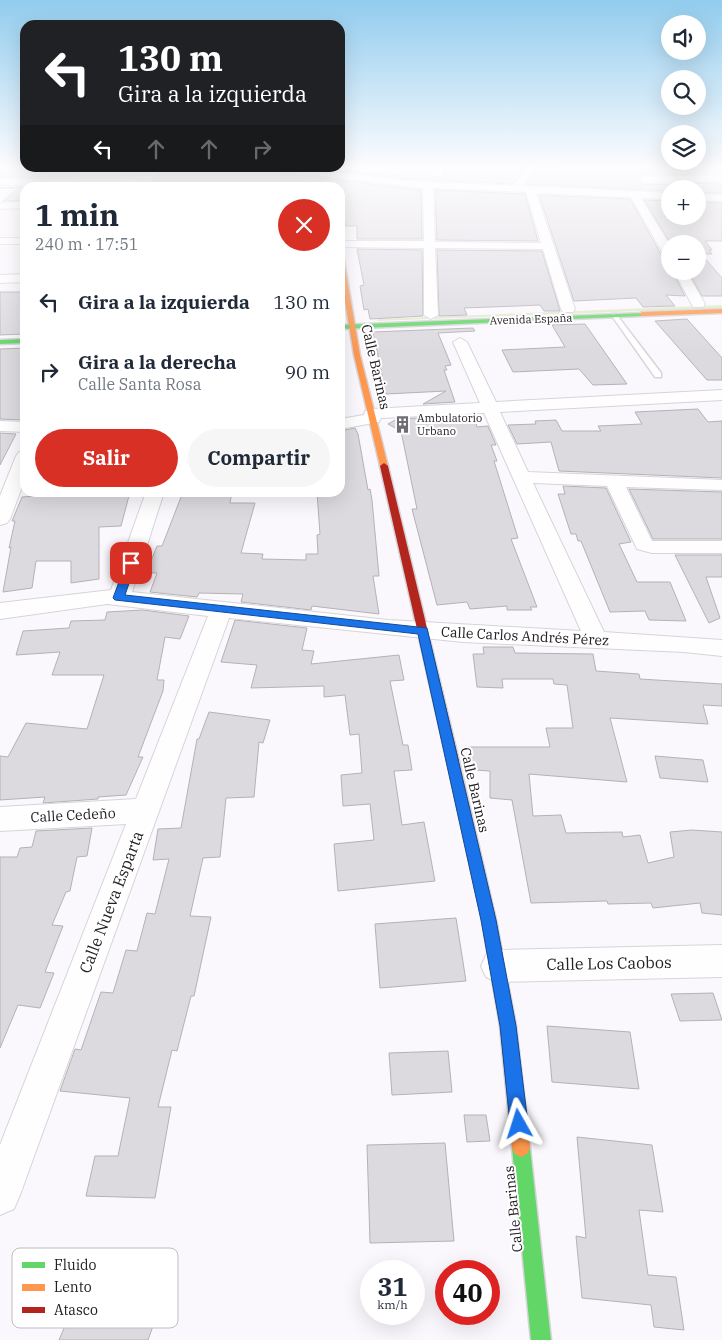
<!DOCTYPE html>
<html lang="es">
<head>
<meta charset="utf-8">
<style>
  :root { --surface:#fff; --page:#f6f6f7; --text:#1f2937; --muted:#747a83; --accent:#d93025 }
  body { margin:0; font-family:"IBM Plex Serif",serif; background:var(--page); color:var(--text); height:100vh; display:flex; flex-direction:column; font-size:19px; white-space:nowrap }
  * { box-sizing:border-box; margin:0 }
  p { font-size:16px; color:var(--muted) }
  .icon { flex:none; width:28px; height:28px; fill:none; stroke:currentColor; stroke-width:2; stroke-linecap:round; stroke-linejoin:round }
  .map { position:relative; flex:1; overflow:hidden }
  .details { position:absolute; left:20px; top:182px; width:325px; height:315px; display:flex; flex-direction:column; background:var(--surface); border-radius:15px; box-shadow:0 5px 20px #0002 }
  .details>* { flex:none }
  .hud { position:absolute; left:20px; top:20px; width:325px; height:152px; border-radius:15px; box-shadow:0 5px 20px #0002; background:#202124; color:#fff; overflow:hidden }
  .tools { position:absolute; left:661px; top:15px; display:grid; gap:10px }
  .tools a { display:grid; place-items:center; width:45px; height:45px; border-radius:50%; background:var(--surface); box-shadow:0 5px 20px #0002; font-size:25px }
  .speed { position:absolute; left:360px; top:1260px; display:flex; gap:10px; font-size:25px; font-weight:700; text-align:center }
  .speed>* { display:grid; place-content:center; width:65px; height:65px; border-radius:50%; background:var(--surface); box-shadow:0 5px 20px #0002; line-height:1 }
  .speed small { font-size:12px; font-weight:400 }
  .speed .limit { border:8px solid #d22; background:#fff; color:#111 }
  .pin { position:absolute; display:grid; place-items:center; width:42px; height:42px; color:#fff; margin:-21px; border-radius:10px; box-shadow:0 2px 8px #0006 }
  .me { position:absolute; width:55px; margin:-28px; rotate:354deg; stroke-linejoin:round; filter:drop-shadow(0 0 4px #0008) }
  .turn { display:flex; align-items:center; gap:18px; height:105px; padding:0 15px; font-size:22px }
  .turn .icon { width:65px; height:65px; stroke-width:2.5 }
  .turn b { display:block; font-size:35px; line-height:42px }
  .lanes { display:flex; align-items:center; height:48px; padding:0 15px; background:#0003; justify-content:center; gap:25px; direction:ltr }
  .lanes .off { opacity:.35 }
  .round { display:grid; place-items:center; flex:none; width:52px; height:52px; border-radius:26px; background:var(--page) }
  .headline { display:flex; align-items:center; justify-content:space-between; height:85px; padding:0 15px }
  h1 { font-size:30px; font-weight:700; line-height:38px }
  .cta { display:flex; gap:10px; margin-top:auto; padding:10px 15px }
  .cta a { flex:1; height:58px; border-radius:30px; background:var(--accent); color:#fff; font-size:20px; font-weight:700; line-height:58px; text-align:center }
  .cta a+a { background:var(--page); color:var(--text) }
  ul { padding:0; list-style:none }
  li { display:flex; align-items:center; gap:15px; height:70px; padding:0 15px }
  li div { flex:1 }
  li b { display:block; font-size:19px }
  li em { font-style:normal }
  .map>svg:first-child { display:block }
</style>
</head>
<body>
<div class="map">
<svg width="722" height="1340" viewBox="0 0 722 1340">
  <rect width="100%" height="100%" fill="#fbf8fd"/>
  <!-- green -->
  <path fill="#e1eacc" d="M722,305V308L376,321L379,319Z"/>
  <!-- building -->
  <path fill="#dcd9df" stroke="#b5b2b7" d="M4,166L25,168H81L74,177H0V168Z
    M444,166L526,167L512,184L409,179L311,168L400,175L403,172L425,173L443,179Z
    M612,166H698L707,174L644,175L637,181L644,185L718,183L722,186V193L698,192V189H670V191L526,184L539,167L614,170Z
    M165,168H274L281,173L421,190L422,239H357V226H346L340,204L346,188H269L230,183L228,188H145Z
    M66,186L25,188V200L3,201L19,188H0Z
    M435,190L525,194L538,241L437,240Z
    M539,195L630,199L662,256L670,260V271H672L685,296L666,295L675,306L643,307L636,298L574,301Z
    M644,200L670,201V216H698V202L722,203V241H705L712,250H709L712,254H701L722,278V296H702L688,271H698V244H671Z
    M357,249L422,250L423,316L370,319L368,309L364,310L360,286L364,285Z
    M437,250L542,251L560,311H544L540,305L518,306L464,308L467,315L439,316Z
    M0,292H25V334L0,335Z
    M687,319L722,358V380H707L655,321Z
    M585,324L627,384L593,385L579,369L513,372L502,350L565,347L552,325Z
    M473,328L475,331L438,333L451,365L445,366L447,370H444L455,402L423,404L446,391L386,394L373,332Z
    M25,348V416L23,420L0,419V349Z
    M698,409L708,422L722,421V478L559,471L551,442L517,444L508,425L536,424L535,421L556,420L562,431H601L598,426L642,424L635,412Z
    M460,416L461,419H475L477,427L488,426L496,445H491L497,461H494L518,538L511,539L537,607H530L532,610H507V606L470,609L467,602L437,605L412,509H417L401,431L388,424L397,419Z
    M355,428L358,434L368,490L370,489L372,500L379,576H373L379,614L312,606L311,610L241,602L243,594L199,593L197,597L150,592L157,573H146L157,546H162L183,492H232L230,503H255L241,553L263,554L262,559L306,560V554H318L317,535L320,534L317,492H340V431Z
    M0,433L16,434L0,465Z
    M563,486L606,488L631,542L619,544L637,582H670L686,621L649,620L645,611L610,612L581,541H578L576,534H571L558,494H565Z
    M629,489L722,492V539H653Z
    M89,492H130L121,526L99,527V579L71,583V561H36L32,588L3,592L11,547L9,548L15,521H12L22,497Z
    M675,555H722V577H706L720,618L709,623Z
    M143,610L189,616L180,639L165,637L157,680H164L163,691L138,757H143L126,795L98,797V799L43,803L45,797L0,800V756L8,757L26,723L87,729L104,675H52L60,652L16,655L23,631L69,628L71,621L105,620L107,612Z
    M235,620L307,628L302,650L314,651L311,664L399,655L404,680L390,681L403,745H408L412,770L394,771L402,825L424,822L435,881L338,891L334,844L374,840L370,804L343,806L341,775L362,773L359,734L350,735L345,695L324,697V686L251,688L257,665L221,662Z
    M483,647H513L515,653L593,654L596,671L639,674L640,679L722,684V706L703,705L708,724L610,718L627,782L529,774L533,816L561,815L566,833L622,832L623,837L640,835L648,863L674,857L670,832L692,830L722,832V915L702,913L700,903L653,908L651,903L608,904L607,901L531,903L512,800L490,798V771L474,770L468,747H550L546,728H573L567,685L554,684L553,679H502L503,688L477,687L473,654H484Z
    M209,712L270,720L263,743L259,742L254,797L226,798L220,857L203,858L190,916L211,917L194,996H191L177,1051L172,1050L158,1107H171L155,1198L86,1196L95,1156H118L130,1098L60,1091L75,1049L81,1050L101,992L113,993L126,950L137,951L147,913L155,914L169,859L153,860L158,829L181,828L197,739H199Z
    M655,756L703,760L708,782L660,778Z
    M92,828L87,856L77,857L70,891L66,892L52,925L63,926L45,972L54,973L40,1008L18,1005L0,1048V857H17L20,848L32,847L36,831Z
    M456,918L466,981L380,988L375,924Z
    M713,993L722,1020L680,1021L671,994Z
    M547,1026L630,1032L639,1089L552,1082Z
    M448,1051L452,1092L392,1095L389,1053Z
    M464,1115H486L490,1141L467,1142Z
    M577,1137L652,1145L663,1212L639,1210L648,1275L676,1277L684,1330L654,1327L651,1305L582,1298L576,1236L586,1238Z
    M445,1143L454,1241L370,1243L367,1145Z
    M92,1261L166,1290L148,1340H59Z"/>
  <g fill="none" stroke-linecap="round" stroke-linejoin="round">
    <defs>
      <path id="lane" d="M612,314H616L661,373V377H655L612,316Z"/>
      <path id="street" d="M529,166H538L522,186L670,193V199L641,198L670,245V258L664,255L631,197L536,193L575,309L573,312H563L561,309L543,249L435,248L438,315L431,319L424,315V248L340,247V241H424L423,188L281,171L276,168H299L409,181L513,186ZM433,188L526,192L541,243L435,242Z
        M722,175V181L644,183L639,180L644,177Z
        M0,179L133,178L138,181L133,184L0,185Z
        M698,194L722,195V201L698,200Z
        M25,202V208L0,209V203Z
        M0,238H25V244H0Z
        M674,271H686L705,304L703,307H693Z
        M25,274V282L0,283V275Z
        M460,338L467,342L496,402L722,390V400L500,412L528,472L722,480V490L626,487L652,541H722V553H652L637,549L607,486L533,483L604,632L722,640V656L684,652L463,642L229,618L20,1195L14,1209L0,1215V1145L126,824L0,831V807L136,799L208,616L107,604L0,619V603L111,590L146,492H164L132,592L388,620L581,631L484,413L381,418L379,422L340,429V419L364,415L365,411L371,409L480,403L453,342Z
        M0,421L25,422V432L0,431Z
        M25,451V479L10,519L7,523L0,525V496L16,456L19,452Z
        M722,945V977L497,982L486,977L481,966L486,955L497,950Z"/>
      <path id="fast" d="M644,313L645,314L642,316L340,329V325Z
        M25,339V343L0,344V340Z
        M521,1139L527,1142L530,1148L551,1340H531L512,1148L515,1142Z"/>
      <path id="slow" d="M340,252L343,254L360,355L388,466L384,469L380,466L354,355L340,271Z
        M722,309V313L642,316L639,314L642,312Z
        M453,756L457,757L459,761L496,920L516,1026L530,1148L527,1154L521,1157L515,1154L512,1148L500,1026L482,920L447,761L449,757Z"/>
      <path id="jam" d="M384,463L388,466L459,761L457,765L453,766L449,765L447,761L380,466Z"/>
    </defs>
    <!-- lane casing -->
    <use href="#lane" stroke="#d7d4d9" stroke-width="3"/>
    <!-- street casing -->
    <use href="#street" stroke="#d7d4d9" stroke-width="2"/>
    <!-- fast casing -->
    <use href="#fast" stroke="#d7d4d9" stroke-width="3"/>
    <!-- slow casing -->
    <use href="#slow" stroke="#d7d4d9" stroke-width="3"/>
    <!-- jam casing -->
    <use href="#jam" stroke="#d7d4d9" stroke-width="3"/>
    <!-- lane -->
    <use href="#lane" fill="#fefeff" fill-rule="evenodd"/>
    <!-- street -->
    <use href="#street" fill="#fefeff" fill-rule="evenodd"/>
    <!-- fast -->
    <use href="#fast" fill="#63d668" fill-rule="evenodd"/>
    <!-- slow -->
    <use href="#slow" fill="#ff974d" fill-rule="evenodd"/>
    <!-- jam -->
    <use href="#jam" fill="#b3261e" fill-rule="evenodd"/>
  </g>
  <!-- sky -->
  <linearGradient id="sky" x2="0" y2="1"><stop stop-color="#91ccee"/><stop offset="0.47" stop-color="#fdfcfe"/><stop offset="1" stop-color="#fdfcfe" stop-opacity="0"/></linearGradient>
  <rect width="722" height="354" fill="url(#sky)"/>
  <!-- route -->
  <path fill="#1a73e8" stroke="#114b97" d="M131,560L136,563L125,595L427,628L496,920L516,1026L528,1124L525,1130L519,1133L513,1130L510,1124L500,1026L481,920L418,634L115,600L113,598L126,563Z"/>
  <!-- icons -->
  <defs>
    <symbol id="building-bare" viewBox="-9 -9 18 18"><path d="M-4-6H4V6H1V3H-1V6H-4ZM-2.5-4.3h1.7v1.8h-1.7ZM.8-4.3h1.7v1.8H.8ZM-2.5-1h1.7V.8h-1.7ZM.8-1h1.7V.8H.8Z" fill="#6f6c71" stroke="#fff" stroke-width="2.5" paint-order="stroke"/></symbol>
  </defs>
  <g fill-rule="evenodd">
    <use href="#building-bare" x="390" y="412" width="25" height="25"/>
  </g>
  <g text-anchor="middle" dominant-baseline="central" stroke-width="4" stroke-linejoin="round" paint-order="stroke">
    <!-- far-street labels -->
    <g font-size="11" fill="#242025" stroke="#fff">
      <text transform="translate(531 319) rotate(-2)">Avenida España</text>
    </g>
    <!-- far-poi labels -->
    <g font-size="11" fill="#242025" stroke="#fff" text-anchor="start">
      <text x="417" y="418">Ambulatorio<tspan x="417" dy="13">Urbano</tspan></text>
    </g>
    <!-- street labels -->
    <g font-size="14" fill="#242025" stroke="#fff">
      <text transform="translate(376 367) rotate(77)">Calle Barinas</text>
      <text transform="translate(525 636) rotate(3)">Calle Carlos Andrés Pérez</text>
      <text transform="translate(475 790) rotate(77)">Calle Barinas</text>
      <text transform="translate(73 815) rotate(-3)">Calle Cedeño</text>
      <text transform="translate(513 1209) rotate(-96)">Calle Barinas</text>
    </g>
    <!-- near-street labels -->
    <g font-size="16" fill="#242025" stroke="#fff">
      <text transform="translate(111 902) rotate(-69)">Calle Nueva Esparta</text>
      <text transform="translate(609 963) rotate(-1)">Calle Los Caobos</text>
    </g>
  </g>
  <!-- legend -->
  <rect x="12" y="1248" width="166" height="80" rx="8" fill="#fff" stroke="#bdbcbe" stroke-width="1"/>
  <rect x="22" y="1262" width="23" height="6" fill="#63d668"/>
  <rect x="22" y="1284" width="23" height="7" fill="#ff974d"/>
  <rect x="22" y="1307" width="23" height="6" fill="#b3261e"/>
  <g font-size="14" fill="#242025">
    <text x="54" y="1270">Fluido</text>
    <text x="54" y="1292">Lento</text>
    <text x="54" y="1315">Atasco</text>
  </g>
</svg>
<div class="tools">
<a><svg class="icon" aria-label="sound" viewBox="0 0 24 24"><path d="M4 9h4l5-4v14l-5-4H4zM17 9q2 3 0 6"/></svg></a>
<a><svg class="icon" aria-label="search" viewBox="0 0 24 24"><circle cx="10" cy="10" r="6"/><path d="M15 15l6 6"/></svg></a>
<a><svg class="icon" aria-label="layers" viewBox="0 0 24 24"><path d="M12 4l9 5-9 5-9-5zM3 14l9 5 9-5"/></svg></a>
<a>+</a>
<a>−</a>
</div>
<div class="speed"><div>31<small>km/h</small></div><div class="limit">40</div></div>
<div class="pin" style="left:131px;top:563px;background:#d93025"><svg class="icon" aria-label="arrive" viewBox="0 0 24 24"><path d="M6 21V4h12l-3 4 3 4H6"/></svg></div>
<svg class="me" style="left:519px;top:1124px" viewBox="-20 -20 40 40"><path d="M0-17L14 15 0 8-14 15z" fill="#1a73e8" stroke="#fff" stroke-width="4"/></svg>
<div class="hud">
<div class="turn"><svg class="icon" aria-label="left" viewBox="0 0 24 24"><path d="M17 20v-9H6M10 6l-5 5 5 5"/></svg><div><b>130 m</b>Gira a la izquierda</div></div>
<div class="lanes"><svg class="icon" aria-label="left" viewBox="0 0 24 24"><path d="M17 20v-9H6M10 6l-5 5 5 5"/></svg><svg class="icon off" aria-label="ahead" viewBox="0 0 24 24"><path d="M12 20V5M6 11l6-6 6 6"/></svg><svg class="icon off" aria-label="ahead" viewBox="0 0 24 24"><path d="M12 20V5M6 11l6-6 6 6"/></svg><svg class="icon off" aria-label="right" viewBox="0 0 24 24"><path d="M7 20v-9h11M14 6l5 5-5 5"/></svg></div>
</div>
<section class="details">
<div class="headline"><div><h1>1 min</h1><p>240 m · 17:51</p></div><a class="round" style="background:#d93025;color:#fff"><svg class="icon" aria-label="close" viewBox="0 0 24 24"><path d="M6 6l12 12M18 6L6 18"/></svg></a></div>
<ul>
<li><svg class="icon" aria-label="left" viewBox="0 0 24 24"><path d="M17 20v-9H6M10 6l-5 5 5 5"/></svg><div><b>Gira a la izquierda</b></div><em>130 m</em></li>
<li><svg class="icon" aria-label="right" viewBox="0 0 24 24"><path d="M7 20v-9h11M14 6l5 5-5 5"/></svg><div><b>Gira a la derecha</b><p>Calle Santa Rosa</p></div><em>90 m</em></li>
</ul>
<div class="cta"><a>Salir</a><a>Compartir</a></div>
</section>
</div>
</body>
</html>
